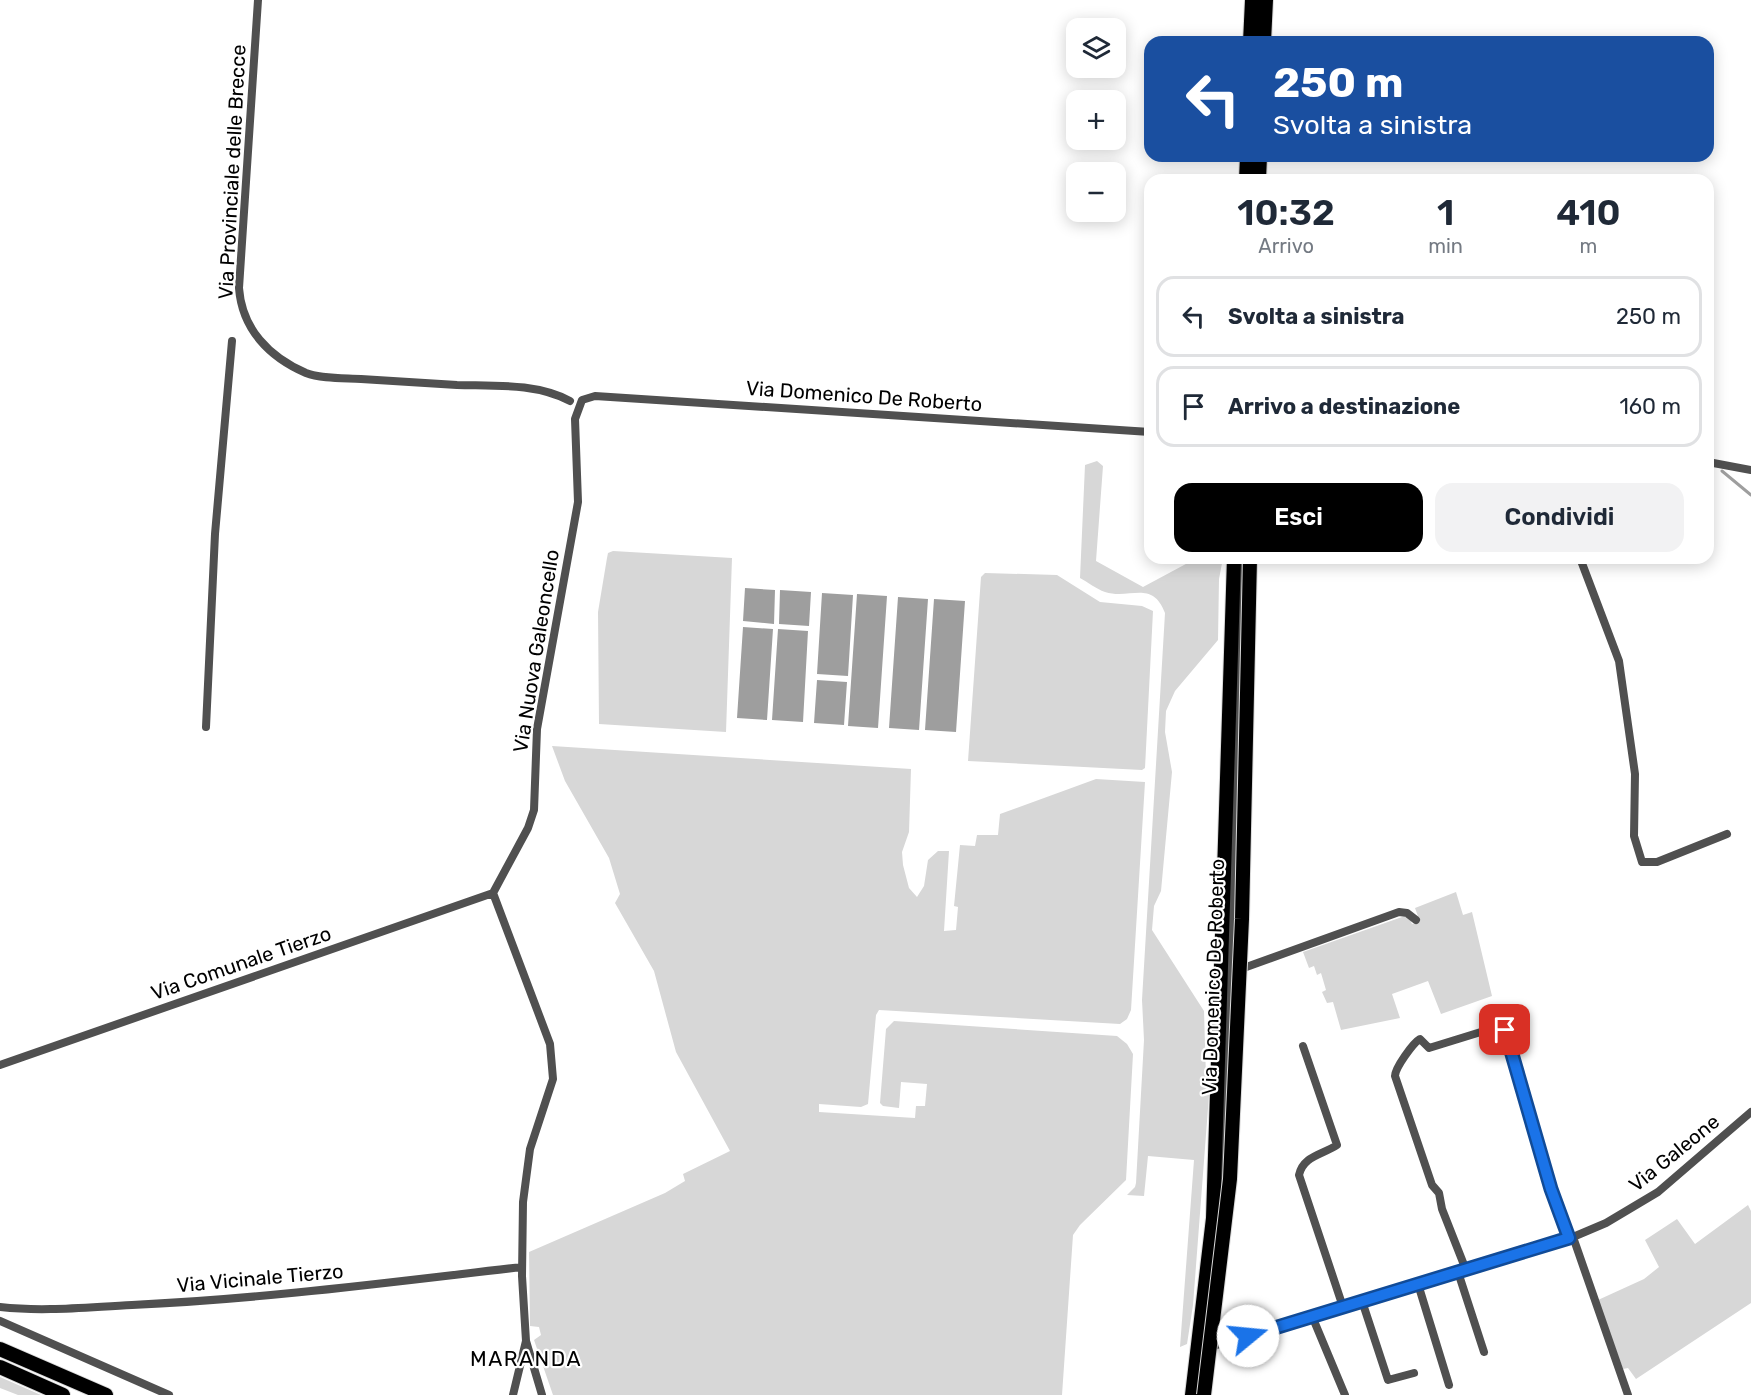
<!DOCTYPE html>
<html lang="it">
<head>
<meta charset="utf-8">
<style>
  :root { --surface:#fff; --page:#f2f2f3; --text:#1f2937; --muted:#747a83; --line:#e0e1e3; --accent:#000 }
  body { margin:0; font-family:Rubik,sans-serif; background:var(--page); color:var(--text); height:100vh; display:flex; flex-direction:column; font-size:22px; white-space:nowrap }
  * { box-sizing:border-box; margin:0 }
  p { font-size:20px; color:var(--muted) }
  .icon { flex:none; width:33px; height:33px; fill:none; stroke:currentColor; stroke-width:2; stroke-linecap:round; stroke-linejoin:round }
  .map { position:relative; flex:1; overflow:hidden }
  .panel { position:absolute; left:1144px; top:174px; width:570px; height:390px; display:flex; flex-direction:column; background:var(--surface); border-radius:18px; box-shadow:0 3px 15px #0003 }
  .panel>* { flex:none }
  .guide { position:absolute; left:1144px; top:36px; width:570px; height:126px; border-radius:18px; box-shadow:0 3px 15px #0003; background:#1a4fa0; color:#fff; overflow:hidden }
  .tools { position:absolute; left:1066px; top:18px; display:grid; gap:12px }
  .tools a { display:grid; place-items:center; width:60px; height:60px; border-radius:12px; background:var(--surface); box-shadow:0 3px 15px #0003; font-size:30px }
  .pin { position:absolute; display:grid; place-items:center; width:51px; height:51px; color:#fff; margin:-26px; border-radius:12px; box-shadow:0 3px 9px #0006 }
  .me { position:absolute; width:66px; margin:-33px; rotate:73deg; stroke-linejoin:round; filter:drop-shadow(0 0 4px #0008) }
  .turn { display:flex; align-items:center; gap:21px; height:126px; padding:0 30px; font-size:27px }
  .turn .icon { width:78px; height:78px; stroke-width:2.5 }
  .turn b { display:block; font-size:42px; line-height:51px }
  .eta { display:flex; justify-content:space-evenly; align-items:center; height:102px; text-align:center }
  .eta b { font-size:36px; font-weight:600; line-height:42px }
  .action { display:flex; gap:12px; margin-top:auto; padding:12px 30px }
  .action a { flex:1; height:69px; border-radius:18px; background:var(--accent); color:#fff; font-size:24px; font-weight:600; line-height:69px; text-align:center }
  .action a+a { background:var(--page); color:var(--text) }
  ul { padding:0; list-style:none }
  li { display:flex; align-items:center; gap:18px; height:81px; margin:0 12px 9px; padding:0 18px; border:3px solid var(--line); border-radius:18px }
  li div { flex:1 }
  li b { display:block; font-size:22px }
  li em { font-style:normal }
  .map>svg:first-child { display:block }
</style>
</head>
<body>
<div class="map">
<svg width="1751" height="1395" viewBox="0 0 1751 1395">
  <rect width="100%" height="100%" fill="#fff"/>
  <!-- green -->
  <path fill="#d7d7d7" d="M1097,461L1103,466L1096,561L1143,587L1197,558H1223L1219,579L1218,640L1175,691L1166,711L1165,732L1172,772L1161,891L1154,906L1152,930L1204,1011L1206,1077L1210,1082L1193,1305L1187,1344L1180,1347L1194,1160L1148,1156L1144,1196L1127,1195L1135,1187L1136,1183L1144,1040L1142,1000L1165,613C1152,579 1130,600 1105,592C1096,589 1088,582 1080,578L1085,465Z
    M613,551L732,558L726,732L599,724L598,612L607,558L608,553Z
    M985,573L1057,575L1100,602L1142,606L1153,611L1145,768L1142,770L968,761L981,577Z
    M552,746L911,769L909,832L902,852L903,865L909,888L917,897L924,886L928,860L938,851H949L944,931L956,930L958,907L954,906L960,845L975,846L977,835H998L1000,814L1096,779L1145,782L1131,1010L1127,1019L1120,1024L879,1010L876,1015L868,1104L861,1107L819,1104V1112L915,1118L916,1106H925L927,1084L901,1082L899,1108L883,1106L880,1103L886,1029L894,1021L1117,1036L1127,1044L1133,1054L1126,1180L1080,1225L1073,1235L1062,1395H553L534,1340L541,1335L539,1327L530,1326L529,1252L665,1193L685,1181L683,1174L730,1151L676,1052L654,971L615,903L620,894L609,858L565,781Z
    M1456,892L1463,915L1472,912L1492,996L1441,1014L1428,981L1392,994L1400,1018L1341,1030L1333,1002L1327,1003L1322,992L1326,990L1321,973L1317,975L1314,966L1309,968L1303,952L1402,917H1409L1412,924L1420,922L1415,908Z
    M1748,1205L1751,1211V1303L1636,1379L1628,1368L1623,1369L1598,1300L1644,1279L1659,1267L1645,1240L1677,1219L1695,1244Z
    M0,1377L41,1395H18L0,1388Z"/>
  <!-- water -->
  <path fill="#9e9e9e" d="M745,588L775,590L774,624L743,621Z
    M780,590L811,592L809,626L779,624Z
    M822,593L853,595L848,676L817,674Z
    M857,594L887,596L878,728L848,726Z
    M898,597L928,599L919,730L889,728Z
    M934,599L965,601L956,732L925,730Z
    M743,627L773,629L767,720L737,718Z
    M778,629L808,631L803,722L772,720Z
    M817,680L847,682L844,725L814,723Z"/>
  <g fill="none" stroke-linecap="round" stroke-linejoin="round">
    <!-- stream -->
    <path stroke="#9e9e9e" stroke-width="3" d="M1722,471L1751,495"/>
    <defs>
      <path id="highway" d="M1250,42L1252,0
        M1264,42L1266,0
        M1246,180L1247,156
        M1259,180L1260,156
        M0,1349L106,1395
        M0,1367L63,1395
        M1192,1395L1213,1218L1234,558"/>
    </defs>
    <!-- highway casing -->
    <use href="#highway" stroke="#dbdbdb" stroke-width="16"/>
    <!-- street -->
    <path stroke="#505050" stroke-width="8" d="M258,0L239,288C242,329 269,357 306,373C321,379 344,378 361,379C393,381 425,383 457,385C495,386 536,383 570,401
      M1708,462L1751,470
      M1580,558L1619,661L1635,774L1634,836L1642,862H1657L1727,834
      M206,727L215,534L232,341
      M493,893L528,828L534,810L537,729L578,502L575,419L582,400L595,396L1150,432
      M493,893L550,1044L553,1079L530,1149L523,1202L522,1276L526,1341L542,1395
      M1238,970L1399,912L1407,913L1416,920
      M1303,1046L1337,1145C1322,1155 1303,1156 1299,1175L1343,1307
      M0,1065L493,893
      M1220,1201L1225,1121L1242,558
      M1573,1237L1628,1395
      M1466,1270L1442,1209L1439,1193L1432,1185L1395,1076C1395,1068 1413,1043 1420,1039L1429,1048L1497,1027L1503,1028L1551,1189L1569,1238
      M1458,1272L1484,1352
      M1418,1284L1449,1385
      M1362,1301L1388,1380L1414,1373
      M0,1307C44,1312 88,1307 132,1305C263,1299 392,1282 522,1267
      M1312,1316L1345,1395
      M0,1321L169,1395
      M1207,1348L1573,1237L1606,1223L1658,1192L1751,1112
      M513,1395L526,1341"/>
    <!-- highway -->
    <use href="#highway" stroke="#000" stroke-width="14"/>
    <defs>
      <path id="highway-bridge" d="M1204,1395L1230,1179L1242,919L1250,558"/>
    </defs>
    <!-- highway-bridge casing -->
    <use href="#highway-bridge" stroke="#dbdbdb" stroke-width="16" stroke-linecap="butt"/>
    <!-- highway-bridge -->
    <use href="#highway-bridge" stroke="#000" stroke-width="14"/>
  </g>
  <g fill="none" stroke-linecap="round" stroke-linejoin="round">
    <defs>
      <path id="route" d="M1248,1336L1569,1238L1551,1189L1505,1030"/>
    </defs>
    <!-- route casing -->
    <use href="#route" stroke="#114b97" stroke-width="15"/>
    <!-- route -->
    <use href="#route" stroke="#1a73e8" stroke-width="10"/>
  </g>
  <g text-anchor="middle" dominant-baseline="central" stroke-width="4.5" stroke-linejoin="round" paint-order="stroke">
    <!-- street labels -->
    <g font-size="20" fill="#000" stroke="#fff">
      <text transform="translate(232 172) rotate(-87)">Via Provinciale delle Brecce</text>
      <text transform="translate(864 396) rotate(4)">Via Domenico De Roberto</text>
      <text transform="translate(536 651) rotate(-81)">Via Nuova Galeoncello</text>
      <text transform="translate(241 963) rotate(-19)">Via Comunale Tierzo</text>
      <text transform="translate(1213 977) rotate(-88)">Via Domenico De Roberto</text>
      <text transform="translate(1674 1153) rotate(-39)">Via Galeone</text>
      <text transform="translate(260 1278) rotate(-5)">Via Vicinale Tierzo</text>
    </g>
    <!-- neighbourhood labels -->
    <g font-size="21" letter-spacing="1.5" fill="#000" stroke="#fff">
      <text x="526" y="1358">MARANDA</text>
    </g>
  </g>
</svg>
<div class="tools">
<a><svg class="icon" aria-label="layers" viewBox="0 0 24 24"><path d="M12 4l9 5-9 5-9-5zM3 14l9 5 9-5"/></svg></a>
<a>+</a>
<a>−</a>
</div>
<div class="pin" style="left:1505px;top:1030px;background:#d93025"><svg class="icon" aria-label="arrive" viewBox="0 0 24 24"><path d="M6 21V4h12l-3 4 3 4H6"/></svg></div>
<svg class="me" style="left:1248px;top:1336px" viewBox="-20 -20 40 40"><circle r="19" fill="#fff"/><path d="M0-13L10 11 0 6-10 11z" fill="#1a73e8"/></svg>
<div class="guide">
<div class="turn"><svg class="icon" aria-label="left" viewBox="0 0 24 24"><path d="M17 20v-9H6M10 6l-5 5 5 5"/></svg><div><b>250 m</b>Svolta a sinistra</div></div>
</div>
<section class="panel">
<div class="eta">
<div><b>10:32</b><p>Arrivo</p></div>
<div><b>1</b><p>min</p></div>
<div><b>410</b><p>m</p></div>
</div>
<ul>
<li><svg class="icon" aria-label="left" viewBox="0 0 24 24"><path d="M17 20v-9H6M10 6l-5 5 5 5"/></svg><div><b>Svolta a sinistra</b></div><em>250 m</em></li>
<li><svg class="icon" aria-label="arrive" viewBox="0 0 24 24"><path d="M6 21V4h12l-3 4 3 4H6"/></svg><div><b>Arrivo a destinazione</b></div><em>160 m</em></li>
</ul>
<div class="action"><a>Esci</a><a>Condividi</a></div>
</section>
</div>
</body>
</html>
